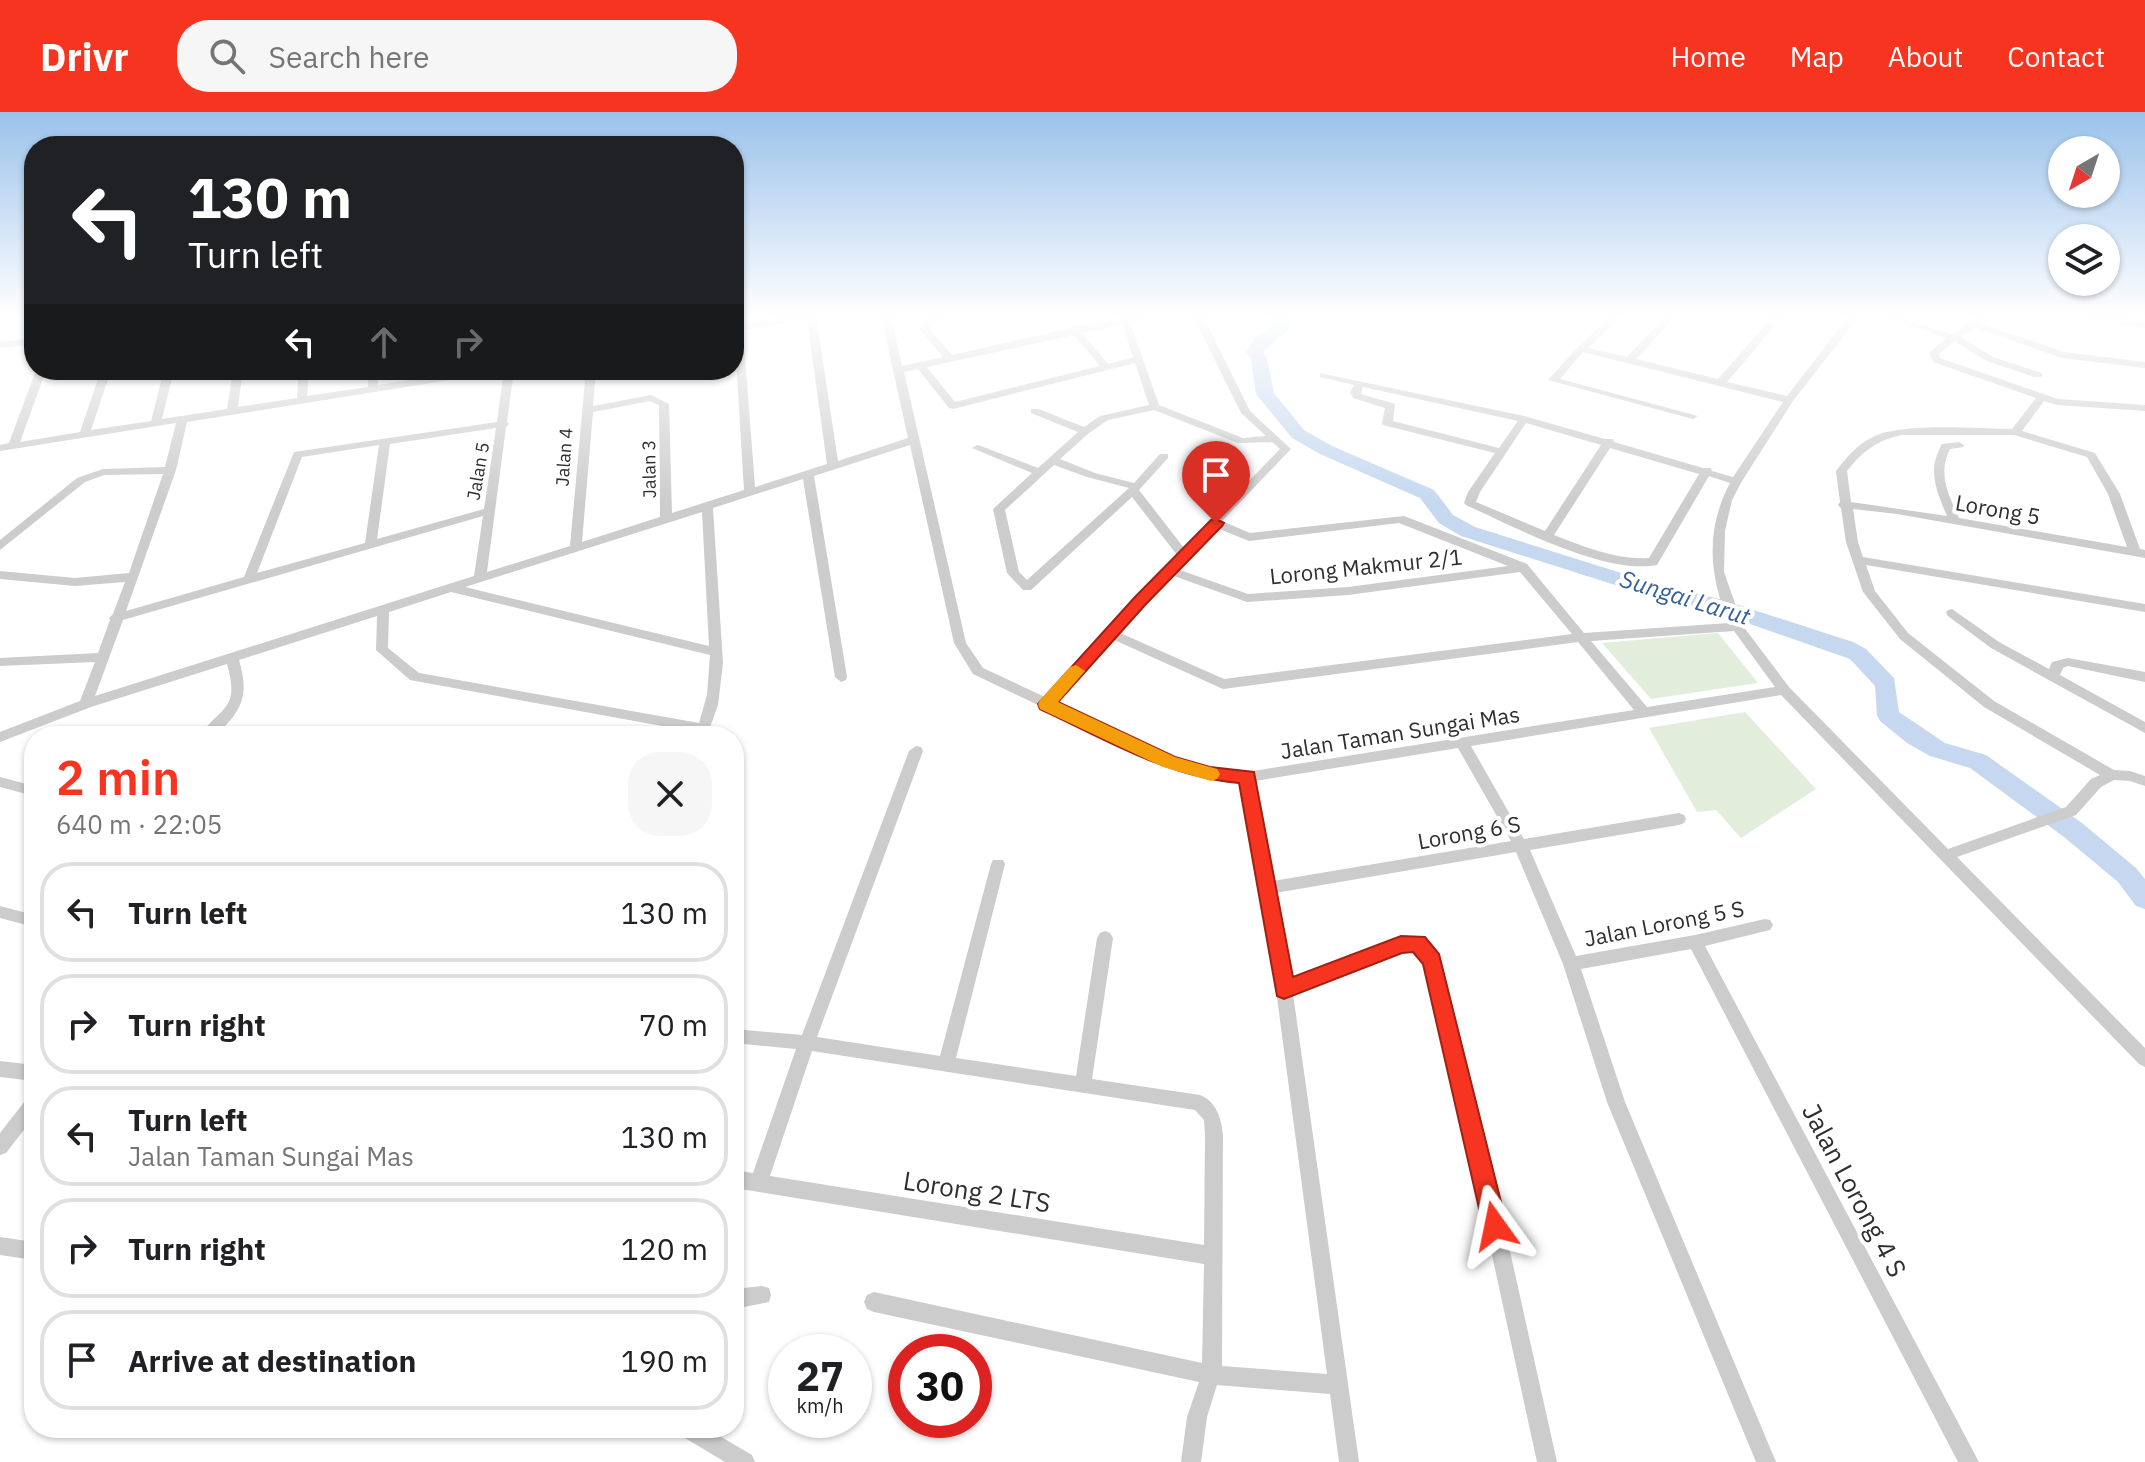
<!DOCTYPE html>
<html lang="en">
<head>
<meta charset="utf-8">
<style>
  :root { --surface:#fff; --page:#f6f6f6; --text:#202124; --muted:#757577; --line:#e0e0e0; --accent:#f73420 }
  body { margin:0; font-family:"IBM Plex Sans",sans-serif; background:var(--page); color:var(--text); height:100vh; display:flex; flex-direction:column; font-size:30px; white-space:nowrap }
  * { box-sizing:border-box; margin:0 }
  p { font-size:26px; color:var(--muted) }
  .icon { flex:none; width:44px; height:44px; fill:none; stroke:currentColor; stroke-width:2; stroke-linecap:round; stroke-linejoin:round }
  .map { position:relative; flex:1; overflow:hidden }
  .drawer { position:absolute; left:24px; top:614px; width:720px; height:712px; display:flex; flex-direction:column; background:var(--surface); border-radius:32px; box-shadow:0 2px 6px #0004 }
  .drawer>* { flex:none }
  .top-card { position:absolute; left:24px; top:24px; width:720px; height:244px; border-radius:32px; box-shadow:0 2px 6px #0004; background:#202124; color:#fff; overflow:hidden }
  .needle { width:52px; rotate:219deg }
  .buttons { position:absolute; left:2048px; top:24px; display:grid; gap:16px }
  .buttons a { display:grid; place-items:center; width:72px; height:72px; border-radius:50%; background:var(--surface); box-shadow:0 2px 6px #0004; font-size:40px }
  .speed { position:absolute; left:768px; top:1222px; display:flex; gap:16px; font-size:40px; font-weight:700; text-align:center }
  .speed>* { display:grid; place-content:center; width:104px; height:104px; border-radius:50%; background:var(--surface); box-shadow:0 2px 6px #0004; line-height:1 }
  .speed small { font-size:20px; font-weight:400 }
  .speed .limit { border:12px solid #d22; background:#fff; color:#111 }
  .pin { position:absolute; display:grid; place-items:center; width:68px; height:68px; color:#fff; margin:-82px -34px; border-radius:50% 50% 50% 0; rotate:-45deg; box-shadow:0 0 8px #0007 }
  .pin .icon { rotate:45deg }
  .me { position:absolute; width:88px; margin:-44px; rotate:348deg; stroke-linejoin:round; filter:drop-shadow(0 0 6px #0008) }
  .turn { display:flex; align-items:center; gap:28px; height:168px; padding:0 32px; font-size:36px }
  .turn .icon { width:104px; height:104px; stroke-width:2.5 }
  .turn b { display:block; font-size:56px; line-height:68px }
  .lanes { display:flex; align-items:center; height:76px; padding:0 32px; background:#0003; justify-content:center; gap:40px; direction:ltr }
  .lanes .off { opacity:.35 }
  .round { display:grid; place-items:center; flex:none; width:84px; height:84px; border-radius:32px; background:var(--page) }
  .overview { display:flex; align-items:center; justify-content:space-between; height:136px; padding:0 32px }
  h1 { font-size:48px; font-weight:600; line-height:60px; color:var(--accent) }
  ul { padding:0; list-style:none }
  li { display:flex; align-items:center; gap:24px; height:100px; margin:0 16px 12px; padding:0 16px; border:4px solid var(--line); border-radius:32px }
  li div { flex:1 }
  li b { display:block; font-size:30px }
  li em { font-style:normal }
  header { display:flex; align-items:center; gap:48px; box-sizing:border-box; height:112px; padding:0 40px; background:var(--accent); color:#fff }
  header strong { font-size:38px }
  nav { display:flex; gap:44px; margin-inline-start:auto; font-size:28px }
  .search { width:560px; height:72px; background:var(--page); display:flex; align-items:center; gap:20px; box-sizing:border-box; padding:0 28px; border-radius:32px; color:var(--muted); font-size:30px }
  .map>svg:first-child { display:block }
</style>
</head>
<body>
<header>
<strong>Drivr</strong>
<div class="search"><svg class="icon" aria-label="search" viewBox="0 0 24 24"><circle cx="10" cy="10" r="6"/><path d="M15 15l6 6"/></svg>Search here</div>
<nav><a>Home</a><a>Map</a><a>About</a><a>Contact</a></nav>
</header>
<div class="map">
<svg width="2145" height="1350" viewBox="0 0 2145 1350">
  <rect width="100%" height="100%" fill="#fff"/>
  <!-- green -->
  <path fill="#e2eddb" d="M1718,521L1758,571L1651,587L1602,531Z
    M1745,600L1816,677L1741,726L1716,698L1697,700L1649,616Z"/>
  <g fill="none" stroke-linecap="round" stroke-linejoin="round">
    <!-- river -->
    <path fill="#c5d8ef" fill-rule="evenodd" d="M1265,204H1286L1291,215L1263,240L1267,246L1274,281L1304,318L1332,334L1434,378L1453,403L1475,415L1669,476L1720,487L1853,530L1866,537L1894,566L1899,600L1945,631L1986,643L2082,711L2136,756L2145,767V797L2136,794L2118,770L2064,725L1970,656L1930,644L1907,631L1880,609L1877,603L1875,574L1850,547L1710,498L1659,487L1461,424L1439,411L1420,386L1320,342L1292,326L1256,282L1251,247L1246,240L1256,225L1274,214Z"/>
    <!-- minor -->
    <path fill="#ccc" fill-rule="evenodd" d="M792,204H816L838,349L908,326L881,204H891L902,254L943,245L919,216C929,204 936,204 952,204L936,209L929,216L952,243L1075,215L1133,204H1150L1130,210L1159,293L1243,326L1266,324L1241,301L1193,204H1203L1250,299L1291,337L1222,409L1250,421L1404,404L1527,452L1584,521L1729,511C1709,464 1705,418 1730,371L1709,364L1657,453C1606,463 1514,415 1466,393L1464,391L1468,380L1495,341L1383,313L1382,311L1385,296L1353,286L1350,280L1354,273L1320,265V261L1524,304L1605,327H1613L1614,330L1703,356H1711L1712,359L1733,365L1783,290L1583,240L1560,267L1698,304L1693,307L1548,268L1578,235L1611,204H1621L1588,236L1627,245L1666,204H1676L1636,247L1718,267L1773,204H1783L1727,270L1787,284L1849,204H1859L1793,289L1742,369L1732,388L1725,419L1724,460L1743,514L1789,575L1948,737L2066,695L2091,667L2100,663L1984,595L1900,527L1863,480L1846,430L1841,396L1838,393L1840,390L1836,359C1846,346 1857,332 1873,325C1903,310 1977,317 2012,317L2036,286L1933,250L1929,241L1946,226L1879,204H1893L1952,222L1977,204H1987L1979,211L2064,240L2145,250V256L2062,246L1974,215L1961,225L1993,245L2042,261V265H2034L1987,249L1954,229L1939,242L1940,246L2058,287L2145,293V299L2057,293L2044,289L2022,319L2095,341L2120,382L2140,437L2145,438V446L1897,402L1853,397L1858,430L1863,445L2145,492V500L1866,453L1875,479L1908,521L1994,589L2114,658L2130,659L2145,664V674L2130,669L2114,668L2101,675L2076,703L1957,745L2145,936V955L2139,952L1781,583L1471,634L1524,727L1679,701L1684,703L1686,707L1684,711L1679,713L1530,738L1576,844L1695,823L1765,807L1770,808L1773,813L1770,818L1705,834L1979,1350H1958L1691,837L1581,857L1625,990L1776,1350H1756L1607,990L1563,852L1516,740L1275,781L1290,868L1401,826C1423,824 1424,826 1438,843L1478,996L1557,1350H1537L1460,996L1425,851L1414,838L1402,840L1293,882L1359,1350H1339L1330,1282L1217,1273L1207,1305L1201,1350H1181L1187,1305L1199,1270L874,1200L867,1197L864,1190L867,1183L874,1180L1202,1251L1204,1152L734,1076V1058L753,1061L796,937L734,931V917L802,923L909,639L916,634L921,635L923,639L817,925L940,944L991,752L993,748H1003L1005,752L956,946L1076,964L1097,826L1100,821L1105,819L1110,821L1113,826L1092,967L1200,983C1217,990 1221,1006 1223,1023L1222,1254L1327,1262L1276,878L1241,670L1210,667L1165,654L973,562L954,531L910,333L814,364L847,565L846,568L841,570L835,565L803,367L713,396L723,551L718,593L707,624H693L695,620L410,568L376,538L377,504L239,548C247,575 246,593 225,614L254,620L256,624L217,622L215,624H199C222,593 240,598 227,552L91,595L0,630V620L80,589L95,550L0,554V546L98,541L110,508L109,506L113,502L125,470L75,474L0,467V459L75,466L129,461L163,362L104,363L85,370L0,438V428L77,366L103,357L165,355L176,311L0,339V333L9,331L36,258H46L20,330L80,320L101,258H111L91,318L151,309L164,258H174L162,307L227,297L233,258H243L238,295L297,286L299,258H309L307,284L368,275V258H378V273L475,258H499L494,261L187,310L176,358L126,499L244,465L294,340L497,310L504,258H514L507,310L509,312L506,315L487,460L570,434L586,258H596L593,294L651,283L669,292L672,401L744,378L734,214ZM807,207L827,352L755,375L743,218ZM1122,212L1133,245L1108,252L1082,221ZM1074,223L1100,254L955,290L927,255ZM1135,251L1149,293L1100,304L1084,315L1039,297H1031V301L1078,320L1038,356L981,334L977,333L972,336L1032,361L993,397L1007,461L1023,478H1031L1132,385L1177,443L1045,585L983,556L966,531L904,260L918,257L949,296L953,297ZM1363,275L1518,309L1499,336L1393,309L1395,292L1361,282ZM650,289L659,293L660,405L582,430L593,300ZM1154,298L1238,331L1272,330L1280,337L1184,436L1139,378L1168,346V342H1160L1134,371L1095,361L1060,347L1089,321L1108,308ZM1526,311L1601,333L1545,419L1476,390L1480,380ZM496,316L484,397L377,427L390,332ZM1902,323H2014L2087,345L2108,382L2127,435L1959,406C1949,383 1937,362 1950,337L1963,335L1964,333L1959,330L1942,332C1927,358 1936,378 1947,404L1851,390L1847,359C1862,340 1877,328 1902,323ZM379,333L365,431L257,461L302,345ZM1610,336L1699,362L1649,446C1617,448 1584,435 1554,423ZM1054,353L1087,365L1129,376L1027,468L1019,460L1005,398ZM702,400L709,534L465,475ZM483,404L474,464L95,584L123,508ZM1399,411L1508,454L1348,475L1248,482L1177,457L1217,416L1249,429ZM1520,460L1572,522L1224,567L1118,520L1171,463L1247,490L1348,483ZM451,480L710,543L707,583L699,611L419,561L388,536L389,500ZM1734,519L1775,575L1647,595L1591,529ZM1112,527L1223,577L1578,530L1634,598L1247,660L1210,657L1174,646L1055,590ZM1458,636L1511,729L1273,769L1255,669ZM812,939L1195,998L1204,1008L1205,1023L1204,1133L770,1064Z
      M2085,204H2106L2145,210V216L2090,207Z
      M34,226V232L0,236V230Z
      M1952,497L1999,530L2049,557L2052,550L2068,546L2145,560V570L2068,554L2063,556L2060,563L2145,610V621L1991,536L1948,504L1946,501L1948,498Z
      M0,665L34,674V684L0,675Z
      M0,794L34,803V815L0,806Z
      M0,949L34,953V969L0,965Z
      M34,983V1005L6,1041L0,1043V1021L28,985Z
      M0,1125L34,1130V1148L0,1143Z
      M762,1174L769,1176L771,1183L769,1190L734,1197V1177Z
      M677,1316H706L752,1343L755,1350H725L680,1323Z"/>
  </g>
  <!-- sky -->
  <linearGradient id="sky" x2="0" y2="1"><stop stop-color="#9ac2eb"/><stop offset="0.52" stop-color="#fff"/><stop offset="1" stop-color="#fff" stop-opacity="0"/></linearGradient>
  <rect width="2145" height="393" fill="url(#sky)"/>
  <!-- route -->
  <path fill="#f73420" stroke="#a12215" stroke-width="2" d="M1216,407L1224,411L1222,414L1146,492L1058,590L1175,645L1210,655L1254,660L1293,865L1401,824L1425,825L1439,842L1507,1114L1504,1122L1495,1126L1487,1122L1483,1114L1423,852L1413,840L1402,841L1284,887L1277,884L1239,671C1167,665 1105,627 1040,597L1038,592L1135,485L1211,408Z"/>
  <!-- slow -->
  <path fill="#f59e0b" d="M1076,553L1085,559L1058,590L1175,645L1217,657L1220,662L1217,667L1211,669L1163,655L1040,597L1038,592L1040,588L1070,555Z"/>
  <g text-anchor="middle" dominant-baseline="central" stroke-width="8" stroke-linejoin="round" paint-order="stroke">
    <!-- far-street labels -->
    <g font-size="18" fill="#2f2f2f" stroke="#fff">
      <text transform="translate(564 345) rotate(-86)">Jalan 4</text>
      <text transform="translate(649 357) rotate(-91)">Jalan 3</text>
      <text transform="translate(478 359) rotate(-80)">Jalan 5</text>
    </g>
    <!-- street labels -->
    <g font-size="22" fill="#2f2f2f" stroke="#fff">
      <text transform="translate(1998 397) rotate(10)">Lorong 5</text>
      <text transform="translate(1366 454) rotate(-6)">Lorong Makmur 2/1</text>
      <text transform="translate(1400 620) rotate(-9)">Jalan Taman Sungai Mas</text>
      <text transform="translate(1469 720) rotate(-10)">Lorong 6 S</text>
      <text transform="translate(1664 811) rotate(-11)">Jalan Lorong 5 S</text>
    </g>
    <!-- water labels -->
    <g font-size="24" font-style="italic" fill="#346199" stroke="#fff">
      <text transform="translate(1685 485) rotate(17)">Sungai Larut</text>
    </g>
    <!-- near-street labels -->
    <g font-size="26" fill="#2f2f2f" stroke="#fff">
      <text transform="translate(1855 1078) rotate(62)">Jalan Lorong 4 S</text>
      <text transform="translate(977 1079) rotate(9)">Lorong 2 LTS</text>
    </g>
  </g>
</svg>
<div class="buttons">
<a><svg class="needle" viewBox="-14 -14 28 28"><path d="M0-13l5 13h-10z" fill="#e53935"/><path d="M0 13l5-13h-10z" fill="#757577"/></svg></a>
<a><svg class="icon" aria-label="layers" viewBox="0 0 24 24"><path d="M12 4l9 5-9 5-9-5zM3 14l9 5 9-5"/></svg></a>
</div>
<div class="speed"><div>27<small>km/h</small></div><div class="limit">30</div></div>
<div class="pin" style="left:1216px;top:411px;background:#d93025"><svg class="icon" aria-label="arrive" viewBox="0 0 24 24"><path d="M6 21V4h12l-3 4 3 4H6"/></svg></div>
<svg class="me" style="left:1495px;top:1114px" viewBox="-20 -20 40 40"><path d="M0-17L14 15 0 8-14 15z" fill="#f73420" stroke="#fff" stroke-width="4"/></svg>
<div class="top-card">
<div class="turn"><svg class="icon" aria-label="left" viewBox="0 0 24 24"><path d="M17 20v-9H6M10 6l-5 5 5 5"/></svg><div><b>130 m</b>Turn left</div></div>
<div class="lanes"><svg class="icon" aria-label="left" viewBox="0 0 24 24"><path d="M17 20v-9H6M10 6l-5 5 5 5"/></svg><svg class="icon off" aria-label="ahead" viewBox="0 0 24 24"><path d="M12 20V5M6 11l6-6 6 6"/></svg><svg class="icon off" aria-label="right" viewBox="0 0 24 24"><path d="M7 20v-9h11M14 6l5 5-5 5"/></svg></div>
</div>
<section class="drawer">
<div class="overview"><div><h1>2 min</h1><p>640 m · 22:05</p></div><a class="round"><svg class="icon" aria-label="close" viewBox="0 0 24 24"><path d="M6 6l12 12M18 6L6 18"/></svg></a></div>
<ul>
<li><svg class="icon" aria-label="left" viewBox="0 0 24 24"><path d="M17 20v-9H6M10 6l-5 5 5 5"/></svg><div><b>Turn left</b></div><em>130 m</em></li>
<li><svg class="icon" aria-label="right" viewBox="0 0 24 24"><path d="M7 20v-9h11M14 6l5 5-5 5"/></svg><div><b>Turn right</b></div><em>70 m</em></li>
<li><svg class="icon" aria-label="left" viewBox="0 0 24 24"><path d="M17 20v-9H6M10 6l-5 5 5 5"/></svg><div><b>Turn left</b><p>Jalan Taman Sungai Mas</p></div><em>130 m</em></li>
<li><svg class="icon" aria-label="right" viewBox="0 0 24 24"><path d="M7 20v-9h11M14 6l5 5-5 5"/></svg><div><b>Turn right</b></div><em>120 m</em></li>
<li><svg class="icon" aria-label="arrive" viewBox="0 0 24 24"><path d="M6 21V4h12l-3 4 3 4H6"/></svg><div><b>Arrive at destination</b></div><em>190 m</em></li>
</ul>
</section>
</div>
</body>
</html>
